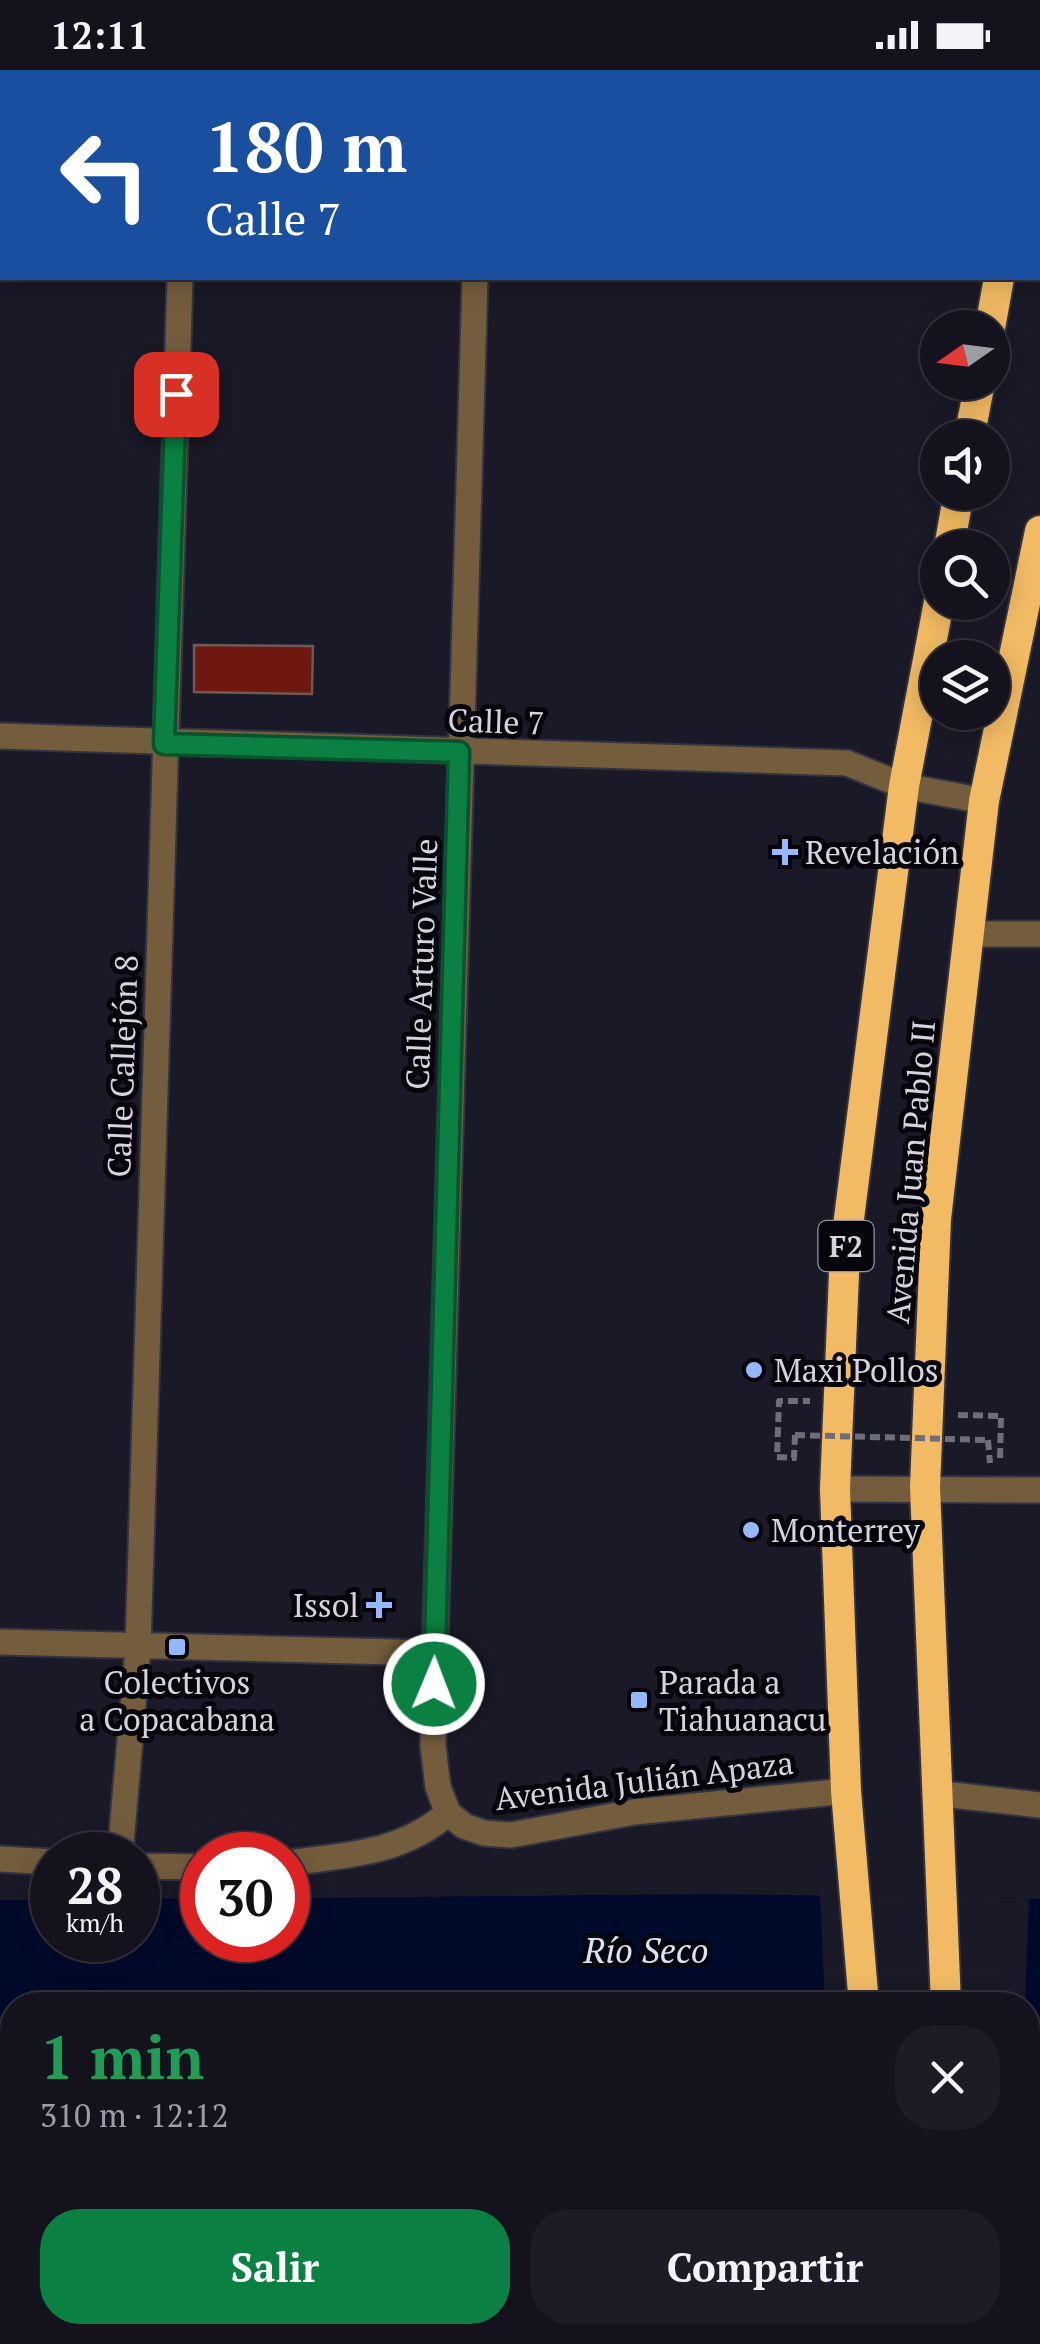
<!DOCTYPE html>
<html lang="es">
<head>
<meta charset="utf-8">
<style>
  :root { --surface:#14131d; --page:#1d1c26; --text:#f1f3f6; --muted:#9d9ea4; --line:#33323b; --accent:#0b8043 }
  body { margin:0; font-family:"PT Serif",serif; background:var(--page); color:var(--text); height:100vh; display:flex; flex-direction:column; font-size:38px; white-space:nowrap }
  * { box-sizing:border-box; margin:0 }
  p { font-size:32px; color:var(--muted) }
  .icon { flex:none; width:55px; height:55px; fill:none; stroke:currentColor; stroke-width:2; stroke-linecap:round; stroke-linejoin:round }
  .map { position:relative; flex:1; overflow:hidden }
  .panel { position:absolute; left:0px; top:1922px; width:1040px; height:352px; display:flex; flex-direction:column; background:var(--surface); border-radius:40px 40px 0 0; box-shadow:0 5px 25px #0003,0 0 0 2px var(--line) }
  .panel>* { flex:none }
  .banner { position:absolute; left:0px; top:0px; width:1040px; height:210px; box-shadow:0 5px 25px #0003,0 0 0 2px var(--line); background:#1a4fa0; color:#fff; overflow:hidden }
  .needle { width:65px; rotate:256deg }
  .buttons { position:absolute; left:920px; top:240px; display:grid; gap:20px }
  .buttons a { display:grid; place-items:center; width:90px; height:90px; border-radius:50%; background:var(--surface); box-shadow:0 5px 25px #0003,0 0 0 2px var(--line); font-size:50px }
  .speed { position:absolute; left:30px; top:1762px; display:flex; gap:20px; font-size:50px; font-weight:700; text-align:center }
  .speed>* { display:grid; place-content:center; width:130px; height:130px; border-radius:50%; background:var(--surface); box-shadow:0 5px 25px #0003,0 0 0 2px var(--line); line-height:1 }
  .speed small { font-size:25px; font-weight:400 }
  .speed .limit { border:15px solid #d22; background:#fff; color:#111 }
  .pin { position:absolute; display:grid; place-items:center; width:85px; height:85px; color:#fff; margin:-42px; border-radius:20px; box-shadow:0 5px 15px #0006 }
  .me { position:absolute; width:110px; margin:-55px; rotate:1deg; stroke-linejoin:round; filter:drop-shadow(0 0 8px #0008) }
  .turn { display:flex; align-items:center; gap:35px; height:210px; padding:0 40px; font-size:45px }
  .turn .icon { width:130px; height:130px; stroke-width:2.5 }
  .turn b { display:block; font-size:70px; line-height:85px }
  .round { display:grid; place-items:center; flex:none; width:105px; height:105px; border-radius:40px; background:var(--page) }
  .headline { display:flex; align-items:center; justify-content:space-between; height:170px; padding:0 40px }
  h1 { font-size:60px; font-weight:600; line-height:75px; color:#1e9e55 }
  .button { display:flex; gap:20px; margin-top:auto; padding:20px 40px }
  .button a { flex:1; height:115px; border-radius:40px; background:var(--accent); color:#fff; font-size:40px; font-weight:600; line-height:115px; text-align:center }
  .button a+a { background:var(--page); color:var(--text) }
  .status { display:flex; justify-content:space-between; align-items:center; height:70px; padding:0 50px; background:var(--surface); direction:ltr }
  .status svg { height:28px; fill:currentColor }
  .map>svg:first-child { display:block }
</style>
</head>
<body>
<div class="status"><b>12:11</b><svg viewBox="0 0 49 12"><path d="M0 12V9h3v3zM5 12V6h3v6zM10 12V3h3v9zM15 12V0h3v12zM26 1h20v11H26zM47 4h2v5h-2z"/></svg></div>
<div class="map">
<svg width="1040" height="2274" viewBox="0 0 1040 2274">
  <rect width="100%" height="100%" fill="#1a1927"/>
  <!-- water -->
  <path fill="#000a2b" d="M711,1824L1040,1829V1981L1028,1992V1935H392L0,1903V1830H52V1870H138V1829L202,1828V1870H288V1828Z"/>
  <!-- pier -->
  <path fill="#1a1927" d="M820,1825L1029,1829L1025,1935H825Z"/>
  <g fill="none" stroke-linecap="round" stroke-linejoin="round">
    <!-- river -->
    <path stroke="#000a2b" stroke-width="62" d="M0,1929H402"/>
  </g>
  <!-- building -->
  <path fill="#6f180f" stroke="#6e5956" stroke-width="2.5" d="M863,0H979L862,2Z
    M194,575L313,576L312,624L194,622Z
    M419,2262H635V2274H420Z"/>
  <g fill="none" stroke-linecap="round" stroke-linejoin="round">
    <defs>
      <path id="minor" d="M187,2V0
        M482,2V0
        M475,208L435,1583L433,1676L438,1717L448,1743L464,1756L484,1763L511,1765L634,1742L846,1721
        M0,666L847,693L904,716L984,731
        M968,864H1040
        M835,1419L1040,1420
        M0,1572L435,1583
        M935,1723L1040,1735
        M120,1785L138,1577L180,208
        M0,1789L52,1792
        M288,1793C347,1785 401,1784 448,1743
        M138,1796L202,1797
        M0,1966L12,1967
        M0,2138H12"/>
      <path id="major" d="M1028,2043L1040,2047"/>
      <path id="highway" d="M1037,2L1038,0
        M990,258L999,208
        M969,368L980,312
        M949,478L959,422
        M864,1935L846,1721L835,1419L845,1180L904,716L939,532
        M946,1935L925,1417L936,1149L984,731L1040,461
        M881,2262L882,2274
        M963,2262L964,2274"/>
    </defs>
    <!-- minor casing -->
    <use href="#minor" stroke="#343341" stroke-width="29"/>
    <!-- major casing -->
    <use href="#major" stroke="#343341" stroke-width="29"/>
    <!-- highway casing -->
    <use href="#highway" stroke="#343341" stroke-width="34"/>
    <!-- path -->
    <path stroke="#6e6d7a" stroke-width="6" stroke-dasharray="10 5" stroke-linecap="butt" d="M958,1345L1001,1346L1000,1391
      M795,1365L794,1388L777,1387L779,1331H810
      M988,1370L990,1393"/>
    <!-- minor -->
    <use href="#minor" stroke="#735d3d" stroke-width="25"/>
    <!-- major -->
    <use href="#major" stroke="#cda059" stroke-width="25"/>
    <!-- highway -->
    <use href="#highway" stroke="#f1ba63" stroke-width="30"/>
    <!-- path-bridge -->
    <path stroke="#6e6d7a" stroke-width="6" stroke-dasharray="10 5" stroke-linecap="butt" d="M795,1365L988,1370"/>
  </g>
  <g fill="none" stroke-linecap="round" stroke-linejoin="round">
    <defs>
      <path id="route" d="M176,324L164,674L459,682L434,1614"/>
    </defs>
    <!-- route casing -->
    <use href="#route" stroke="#07532c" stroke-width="25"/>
    <!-- route -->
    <use href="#route" stroke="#0b8043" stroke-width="18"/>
  </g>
  <!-- markers -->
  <g fill="#94b7fd" stroke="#06050b" stroke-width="4">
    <path d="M780 767h10v10h10v10h-10v10h-10v-10h-10v-10h10z"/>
    <circle cx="754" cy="1300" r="10"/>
    <circle cx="751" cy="1460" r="10"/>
    <path d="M374 1520h10v10h10v10h-10v10h-10v-10h-10v-10h10z"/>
    <rect x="167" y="1567" width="20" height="20" rx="5"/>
    <rect x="629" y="1620" width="20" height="20" rx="5"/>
  </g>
  <g text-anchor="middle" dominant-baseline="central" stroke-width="10" stroke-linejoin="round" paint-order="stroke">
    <!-- shield labels -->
    <rect fill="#06050b" stroke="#96959f" stroke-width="2.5" x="818.5" y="1151" width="55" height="50" rx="8"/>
    <g font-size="30" font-weight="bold" fill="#d4d3de">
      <text x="846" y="1176">F2</text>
    </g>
    <!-- street labels -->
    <g font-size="32" fill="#d4d3de" stroke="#06050b">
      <text transform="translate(496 651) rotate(2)">Calle 7</text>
      <text transform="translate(421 894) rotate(-88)">Calle Arturo Valle</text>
      <text transform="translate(122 996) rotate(-88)">Calle Callejón 8</text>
      <text transform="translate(910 1102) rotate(-85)">Avenida Juan Pablo II</text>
      <text transform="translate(644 1710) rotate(-7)">Avenida Julián Apaza</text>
    </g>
    <!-- poi labels -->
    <g font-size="32" fill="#d4d3de" stroke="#06050b" text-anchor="start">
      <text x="805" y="782">Revelación</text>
      <text x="774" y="1300">Maxi Pollos</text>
      <text x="771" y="1460">Monterrey</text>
      <text x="359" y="1535" text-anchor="end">Issol</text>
      <text x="177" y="1612" text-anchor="middle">Colectivos<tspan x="177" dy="37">a Copacabana</tspan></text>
      <text x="659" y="1612">Parada a<tspan x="659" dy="37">Tiahuanacu</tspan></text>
    </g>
    <!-- water labels -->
    <g font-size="35" font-style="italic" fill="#d6e4f7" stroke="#06050b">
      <text x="646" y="1880">Río Seco</text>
    </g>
  </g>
</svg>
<div class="buttons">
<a><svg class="needle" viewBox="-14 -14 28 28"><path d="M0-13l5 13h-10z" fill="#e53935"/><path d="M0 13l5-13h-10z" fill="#9d9ea4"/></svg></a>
<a><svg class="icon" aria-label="sound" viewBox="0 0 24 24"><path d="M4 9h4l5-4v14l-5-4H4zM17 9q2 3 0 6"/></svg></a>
<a><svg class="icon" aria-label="search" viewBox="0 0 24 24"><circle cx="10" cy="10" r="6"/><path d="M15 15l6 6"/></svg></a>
<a><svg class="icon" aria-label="layers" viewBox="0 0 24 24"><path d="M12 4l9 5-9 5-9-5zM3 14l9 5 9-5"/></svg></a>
</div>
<div class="speed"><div>28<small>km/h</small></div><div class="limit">30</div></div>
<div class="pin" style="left:176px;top:324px;background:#d93025"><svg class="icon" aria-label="arrive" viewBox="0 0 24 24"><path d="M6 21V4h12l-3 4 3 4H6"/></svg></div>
<svg class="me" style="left:434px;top:1614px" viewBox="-20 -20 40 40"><circle r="17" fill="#0b8043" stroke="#fff" stroke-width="3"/><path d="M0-11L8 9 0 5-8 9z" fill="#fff"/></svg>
<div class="banner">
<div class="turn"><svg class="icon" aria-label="left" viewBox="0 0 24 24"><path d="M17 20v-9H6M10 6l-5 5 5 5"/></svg><div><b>180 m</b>Calle 7</div></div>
</div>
<section class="panel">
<div class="headline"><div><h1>1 min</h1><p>310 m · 12:12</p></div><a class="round"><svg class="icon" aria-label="close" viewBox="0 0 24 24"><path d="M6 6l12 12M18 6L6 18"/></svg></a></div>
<div class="button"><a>Salir</a><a>Compartir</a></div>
</section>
</div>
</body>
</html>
